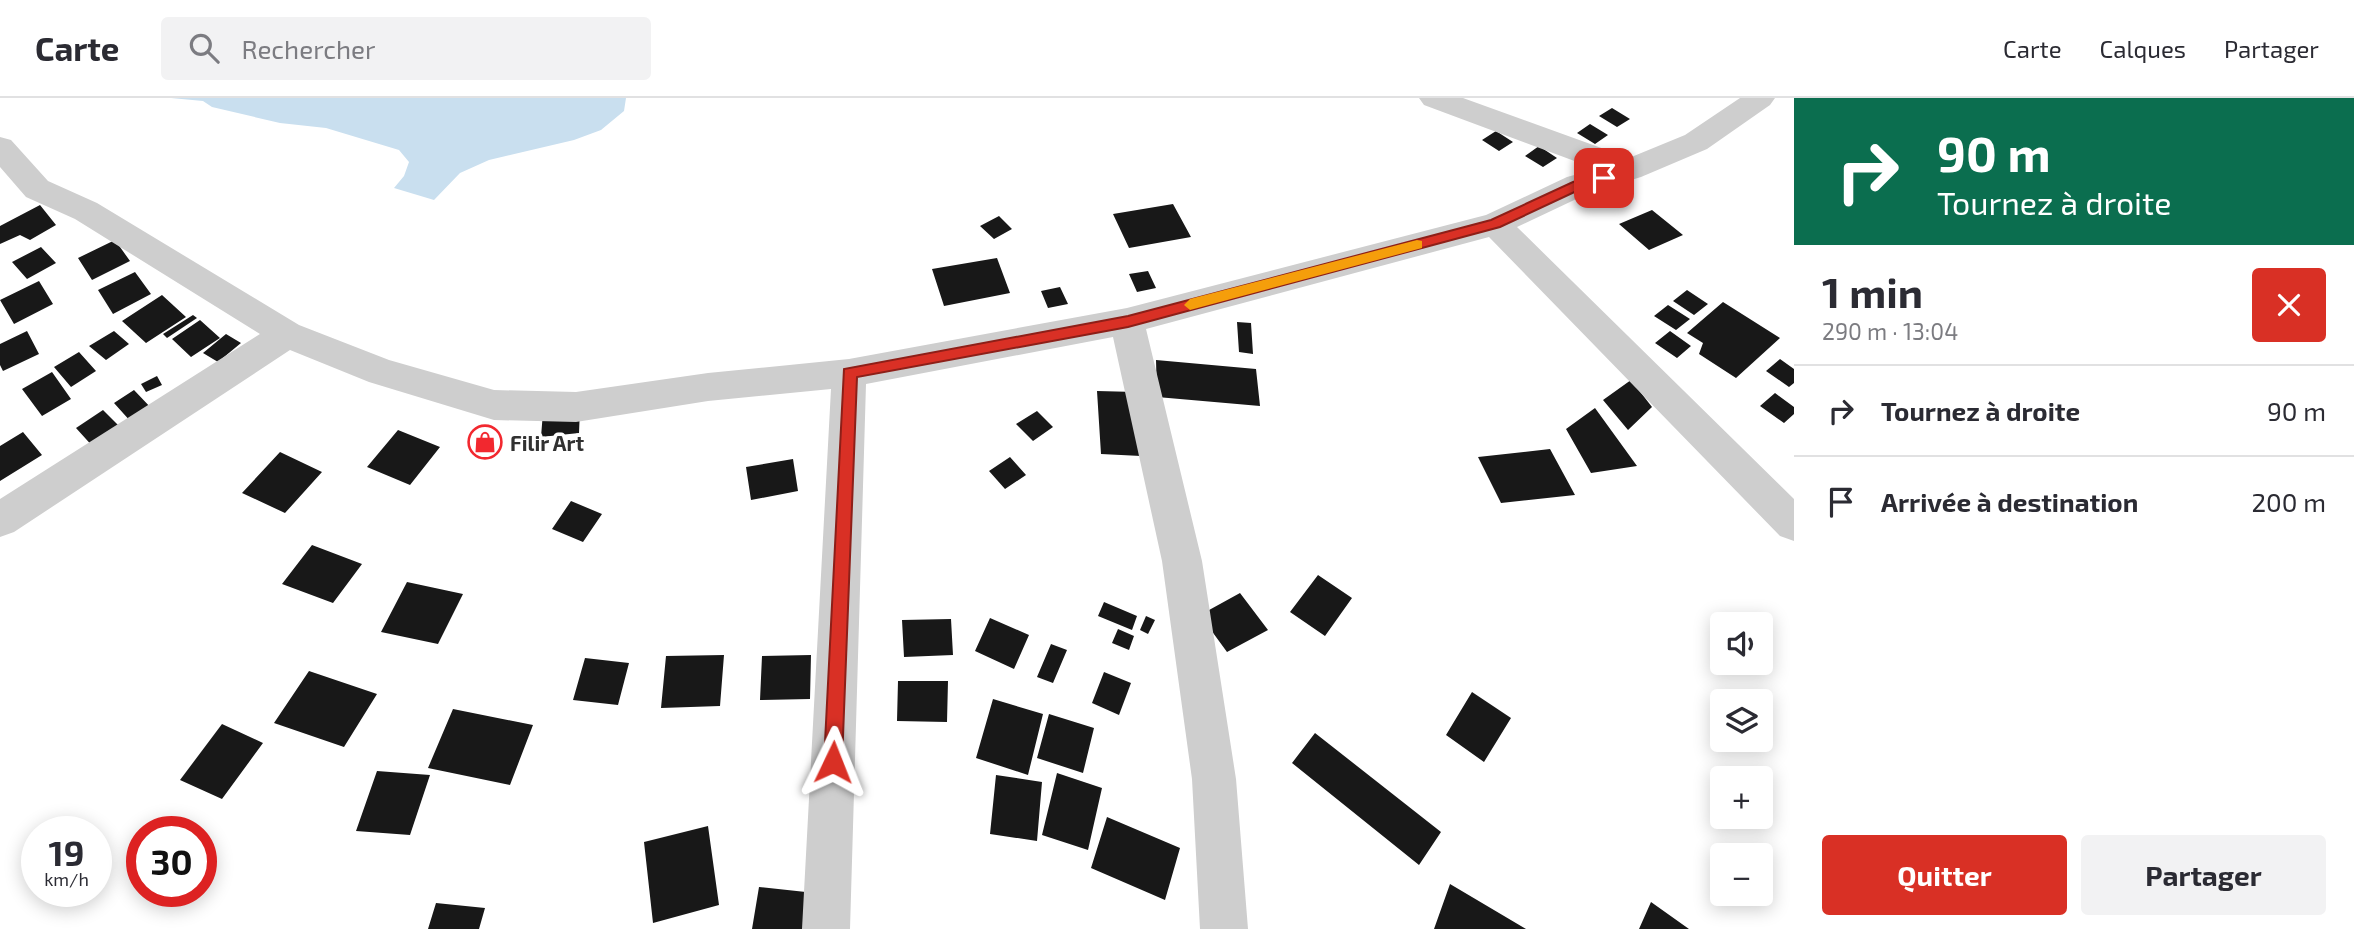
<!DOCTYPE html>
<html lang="fr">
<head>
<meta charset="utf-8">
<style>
  :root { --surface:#fff; --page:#f2f2f3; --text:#2b2b33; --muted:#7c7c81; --line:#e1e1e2; --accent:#d93025 }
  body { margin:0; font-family:"Exo 2",sans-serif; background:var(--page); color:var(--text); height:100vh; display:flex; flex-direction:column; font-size:26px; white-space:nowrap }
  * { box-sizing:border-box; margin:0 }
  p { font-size:23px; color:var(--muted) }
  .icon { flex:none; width:38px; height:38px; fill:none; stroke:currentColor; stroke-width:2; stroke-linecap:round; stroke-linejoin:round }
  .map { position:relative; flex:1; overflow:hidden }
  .side { display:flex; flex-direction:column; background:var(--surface); width:560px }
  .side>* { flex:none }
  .guide { background:#0b6e4f; color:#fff; overflow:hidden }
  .buttons { position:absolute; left:1710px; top:514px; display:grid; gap:14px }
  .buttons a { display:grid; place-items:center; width:63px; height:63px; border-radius:7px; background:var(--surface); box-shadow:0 4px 18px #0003; font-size:35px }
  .speed { position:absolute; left:21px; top:718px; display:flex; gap:14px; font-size:35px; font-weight:700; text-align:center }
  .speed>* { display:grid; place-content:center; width:91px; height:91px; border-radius:50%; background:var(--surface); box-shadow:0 4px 18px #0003; line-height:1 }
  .speed small { font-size:18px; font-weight:400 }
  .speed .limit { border:10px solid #d22; background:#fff; color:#111 }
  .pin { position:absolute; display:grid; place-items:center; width:60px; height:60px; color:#fff; margin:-30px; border-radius:14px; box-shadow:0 4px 10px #0006 }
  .me { position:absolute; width:77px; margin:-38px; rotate:2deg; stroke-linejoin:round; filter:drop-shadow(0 0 5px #0008) }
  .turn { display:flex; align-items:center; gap:24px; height:147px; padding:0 28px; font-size:32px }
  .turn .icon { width:91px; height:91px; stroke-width:2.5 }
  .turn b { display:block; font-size:49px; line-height:60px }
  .round { display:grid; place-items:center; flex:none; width:74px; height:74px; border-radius:7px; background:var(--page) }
  .summary { display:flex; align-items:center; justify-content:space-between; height:119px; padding:0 28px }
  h1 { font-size:42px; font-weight:700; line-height:52px }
  .cta { display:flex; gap:14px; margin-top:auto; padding:14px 28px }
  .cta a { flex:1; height:80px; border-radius:7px; background:var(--accent); color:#fff; font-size:28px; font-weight:700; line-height:80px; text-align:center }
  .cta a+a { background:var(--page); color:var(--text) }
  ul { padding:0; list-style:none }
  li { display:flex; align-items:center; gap:21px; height:91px; padding:0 28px; border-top:2px solid var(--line) }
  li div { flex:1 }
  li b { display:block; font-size:26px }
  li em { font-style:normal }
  header { display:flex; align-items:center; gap:42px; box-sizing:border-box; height:98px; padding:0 35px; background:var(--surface); border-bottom:2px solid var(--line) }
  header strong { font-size:33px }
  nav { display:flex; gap:38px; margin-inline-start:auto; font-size:24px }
  .search { width:490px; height:63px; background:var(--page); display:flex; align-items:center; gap:18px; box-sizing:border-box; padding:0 24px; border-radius:7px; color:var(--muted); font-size:26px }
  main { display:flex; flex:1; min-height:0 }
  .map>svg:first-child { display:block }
</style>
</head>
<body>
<header>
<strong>Carte</strong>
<div class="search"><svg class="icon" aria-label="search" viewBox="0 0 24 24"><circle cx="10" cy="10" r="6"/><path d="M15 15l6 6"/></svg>Rechercher</div>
<nav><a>Carte</a><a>Calques</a><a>Partager</a></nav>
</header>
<main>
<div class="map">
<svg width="1794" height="831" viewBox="0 0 1794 831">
  <rect width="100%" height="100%" fill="#fff"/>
  <!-- water -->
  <path fill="#c9dfef" d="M171,0H626L624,13L601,32L574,42L489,62L460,75L434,102L394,90L404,78L409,64L399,52L326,30L280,25L212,9L203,3Z"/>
  <!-- building -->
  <path fill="#181818" d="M1612,10L1630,21L1617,29L1599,18Z
    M1590,26L1608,37L1595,46L1577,35Z
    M1496,33L1513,44L1499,53L1482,42Z
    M1539,48L1557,60L1543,69L1525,58Z
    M1173,106L1191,139L1129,150L1113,116Z
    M40,107L56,127L30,142L20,137L0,146V128Z
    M1652,112L1683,137L1649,152L1619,126Z
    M999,118L1012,131L994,141L980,128Z
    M115,142L130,163L92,182L78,160Z
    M41,149L56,165L27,181L12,164Z
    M997,160L1010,195L944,208L932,171Z
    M1148,173L1156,190L1137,194L1129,176Z
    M135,174L151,196L113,216L98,192Z
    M39,183L53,206L14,226L0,202Z
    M1060,189L1068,206L1048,210L1041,193Z
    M1687,192L1708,206L1694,217L1673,203Z
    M162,197L186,219L146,245L122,223Z
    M1723,204L1780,240L1736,280L1699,256L1703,245L1687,235Z
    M1668,207L1690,221L1676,232L1654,218Z
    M193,217L197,220L167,240L163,236Z
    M200,222L220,240L191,259L172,241Z
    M1237,224L1251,225L1253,256L1239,254Z
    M27,233L39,256L3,273L0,267V246Z
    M114,233L129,246L106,262L89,248Z
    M1670,233L1691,248L1677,260L1655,245Z
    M226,236L241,245L218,264L203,255Z
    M79,254L96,273L71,289L54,269Z
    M1780,261L1794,271V285L1789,289L1766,273Z
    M1156,262L1256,271L1260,308L1157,299Z
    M52,274L71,301L42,318L22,291Z
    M157,278L162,287L146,294L141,286Z
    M1631,282L1652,309L1628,332L1603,302Z
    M134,292L153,312L132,325L114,305Z
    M1097,293L1136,294L1141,358L1101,356Z
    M1775,295L1794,309V316L1784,325L1760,308Z
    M580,310L579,335L541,339L543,314Z
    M1595,310L1637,368L1591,375L1566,331Z
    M103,312L123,332L95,351L76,330Z
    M1037,313L1053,329L1033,343L1016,326Z
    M398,332L440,349L410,387L367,369Z
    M23,334L42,357L0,383V348Z
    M1550,351L1575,397L1501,405L1478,359Z
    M280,354L322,374L285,415L242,395Z
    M1010,359L1026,377L1005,391L989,373Z
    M793,361L798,393L751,402L746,369Z
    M571,403L602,416L583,444L552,431Z
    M312,447L362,466L333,505L282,486Z
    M1318,477L1352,500L1325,538L1290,514Z
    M407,484L463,496L438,546L381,534Z
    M1240,495L1268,532L1227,554L1200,517Z
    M1104,504L1137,518L1132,532L1098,518Z
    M1146,518L1155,522L1148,536L1140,532Z
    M990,520L1029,537L1014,571L975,553Z
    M951,521L953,557L904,559L902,522Z
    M1118,531L1134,538L1129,552L1112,545Z
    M1051,546L1067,552L1053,585L1037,579Z
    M724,557L720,608L661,610L666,558Z
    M811,557L810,601L760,602L762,558Z
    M585,560L629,565L618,607L573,602Z
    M309,573L377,596L344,649L274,625Z
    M1104,574L1131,585L1119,617L1092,605Z
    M898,583H948L947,624L897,623Z
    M1472,594L1511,620L1484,664L1446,637Z
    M993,601L1043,616L1028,677L976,660Z
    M453,611L533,627L510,687L428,670Z
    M1049,616L1094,630L1083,675L1037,660Z
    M222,626L263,645L222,701L180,682Z
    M1315,635L1441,734L1419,767L1292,665Z
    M377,673L430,677L410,737L356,733Z
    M1057,675L1102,690L1088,752L1042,737Z
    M996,677L1042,684L1037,743L990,736Z
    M1107,719L1180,750L1165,802L1091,770Z
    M708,728L719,807L653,825L644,744Z
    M1450,786L1526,831H1434Z
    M759,789L815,795L810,831H752Z
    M1651,804L1689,831H1639Z
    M436,805L485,810L479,831H428Z"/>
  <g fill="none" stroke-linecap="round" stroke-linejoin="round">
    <!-- minor -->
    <path fill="#cecece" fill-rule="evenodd" d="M1419,0H1463L1629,60L1685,37L1740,0H1775L1770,7L1707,51L1641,79L1589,95L1517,129L1794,401V443L1780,438L1489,139L1146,231L1202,463L1236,681L1248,831H1200L1192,681L1162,463L1113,239L866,286L850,831H802L831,291L708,303L576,324L494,322L369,284L290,252L14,434L0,439V401L260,236L75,121L26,99L0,69V39L11,42L48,83L97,105L299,227L389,262L494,292L576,294L708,275L849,261L1127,210L1486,117L1567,79L1596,71L1424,7Z"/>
  </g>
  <!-- route -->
  <path fill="#d93025" stroke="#8d1f18" stroke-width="2" d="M1604,75L1608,76V83L1583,90L1500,129L1128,229L857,279L842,664L840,671L833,673L827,671L824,664L844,271L1128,218L1491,122L1573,84Z"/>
  <!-- slow -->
  <path fill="#f59e0b" d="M1417,142L1422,143V150L1190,212L1184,207L1190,201Z"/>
  <!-- icons -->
  <defs>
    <symbol id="shop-ring" viewBox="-11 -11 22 22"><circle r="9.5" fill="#fff" stroke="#f2282f" stroke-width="1.5"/><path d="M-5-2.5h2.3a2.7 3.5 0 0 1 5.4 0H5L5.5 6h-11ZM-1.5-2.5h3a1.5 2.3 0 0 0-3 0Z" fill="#f2282f"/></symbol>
  </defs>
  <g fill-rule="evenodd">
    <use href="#shop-ring" x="466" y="325" width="38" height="38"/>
  </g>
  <g text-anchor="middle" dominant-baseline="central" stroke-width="7" stroke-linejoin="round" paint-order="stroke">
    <!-- poi labels -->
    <g font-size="21" font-weight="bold" fill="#313131" stroke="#fff" text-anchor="start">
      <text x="510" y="344">Filir Art</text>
    </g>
  </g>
</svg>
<div class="buttons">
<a><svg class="icon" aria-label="sound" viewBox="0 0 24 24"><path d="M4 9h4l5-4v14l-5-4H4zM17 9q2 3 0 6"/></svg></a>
<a><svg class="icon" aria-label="layers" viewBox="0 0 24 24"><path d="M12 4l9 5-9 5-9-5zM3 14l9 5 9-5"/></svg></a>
<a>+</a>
<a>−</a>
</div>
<div class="speed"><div>19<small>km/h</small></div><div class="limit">30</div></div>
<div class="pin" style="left:1604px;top:80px;background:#d93025"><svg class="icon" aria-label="arrive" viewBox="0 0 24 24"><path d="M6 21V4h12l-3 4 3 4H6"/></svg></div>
<svg class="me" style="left:833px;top:664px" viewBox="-20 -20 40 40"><path d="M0-17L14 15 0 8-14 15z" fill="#d93025" stroke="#fff" stroke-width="4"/></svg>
</div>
<section class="side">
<div class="guide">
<div class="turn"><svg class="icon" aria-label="right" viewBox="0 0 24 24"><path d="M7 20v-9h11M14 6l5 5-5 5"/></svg><div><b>90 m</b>Tournez à droite</div></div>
</div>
<div class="summary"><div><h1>1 min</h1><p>290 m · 13:04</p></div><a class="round" style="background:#d93025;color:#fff"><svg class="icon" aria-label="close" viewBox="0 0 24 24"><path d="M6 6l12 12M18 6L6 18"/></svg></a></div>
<ul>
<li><svg class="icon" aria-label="right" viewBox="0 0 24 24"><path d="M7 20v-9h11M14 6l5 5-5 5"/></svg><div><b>Tournez à droite</b></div><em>90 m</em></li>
<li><svg class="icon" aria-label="arrive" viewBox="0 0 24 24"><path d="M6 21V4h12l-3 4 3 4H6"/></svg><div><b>Arrivée à destination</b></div><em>200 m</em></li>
</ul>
<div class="cta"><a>Quitter</a><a>Partager</a></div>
</section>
</main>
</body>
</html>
